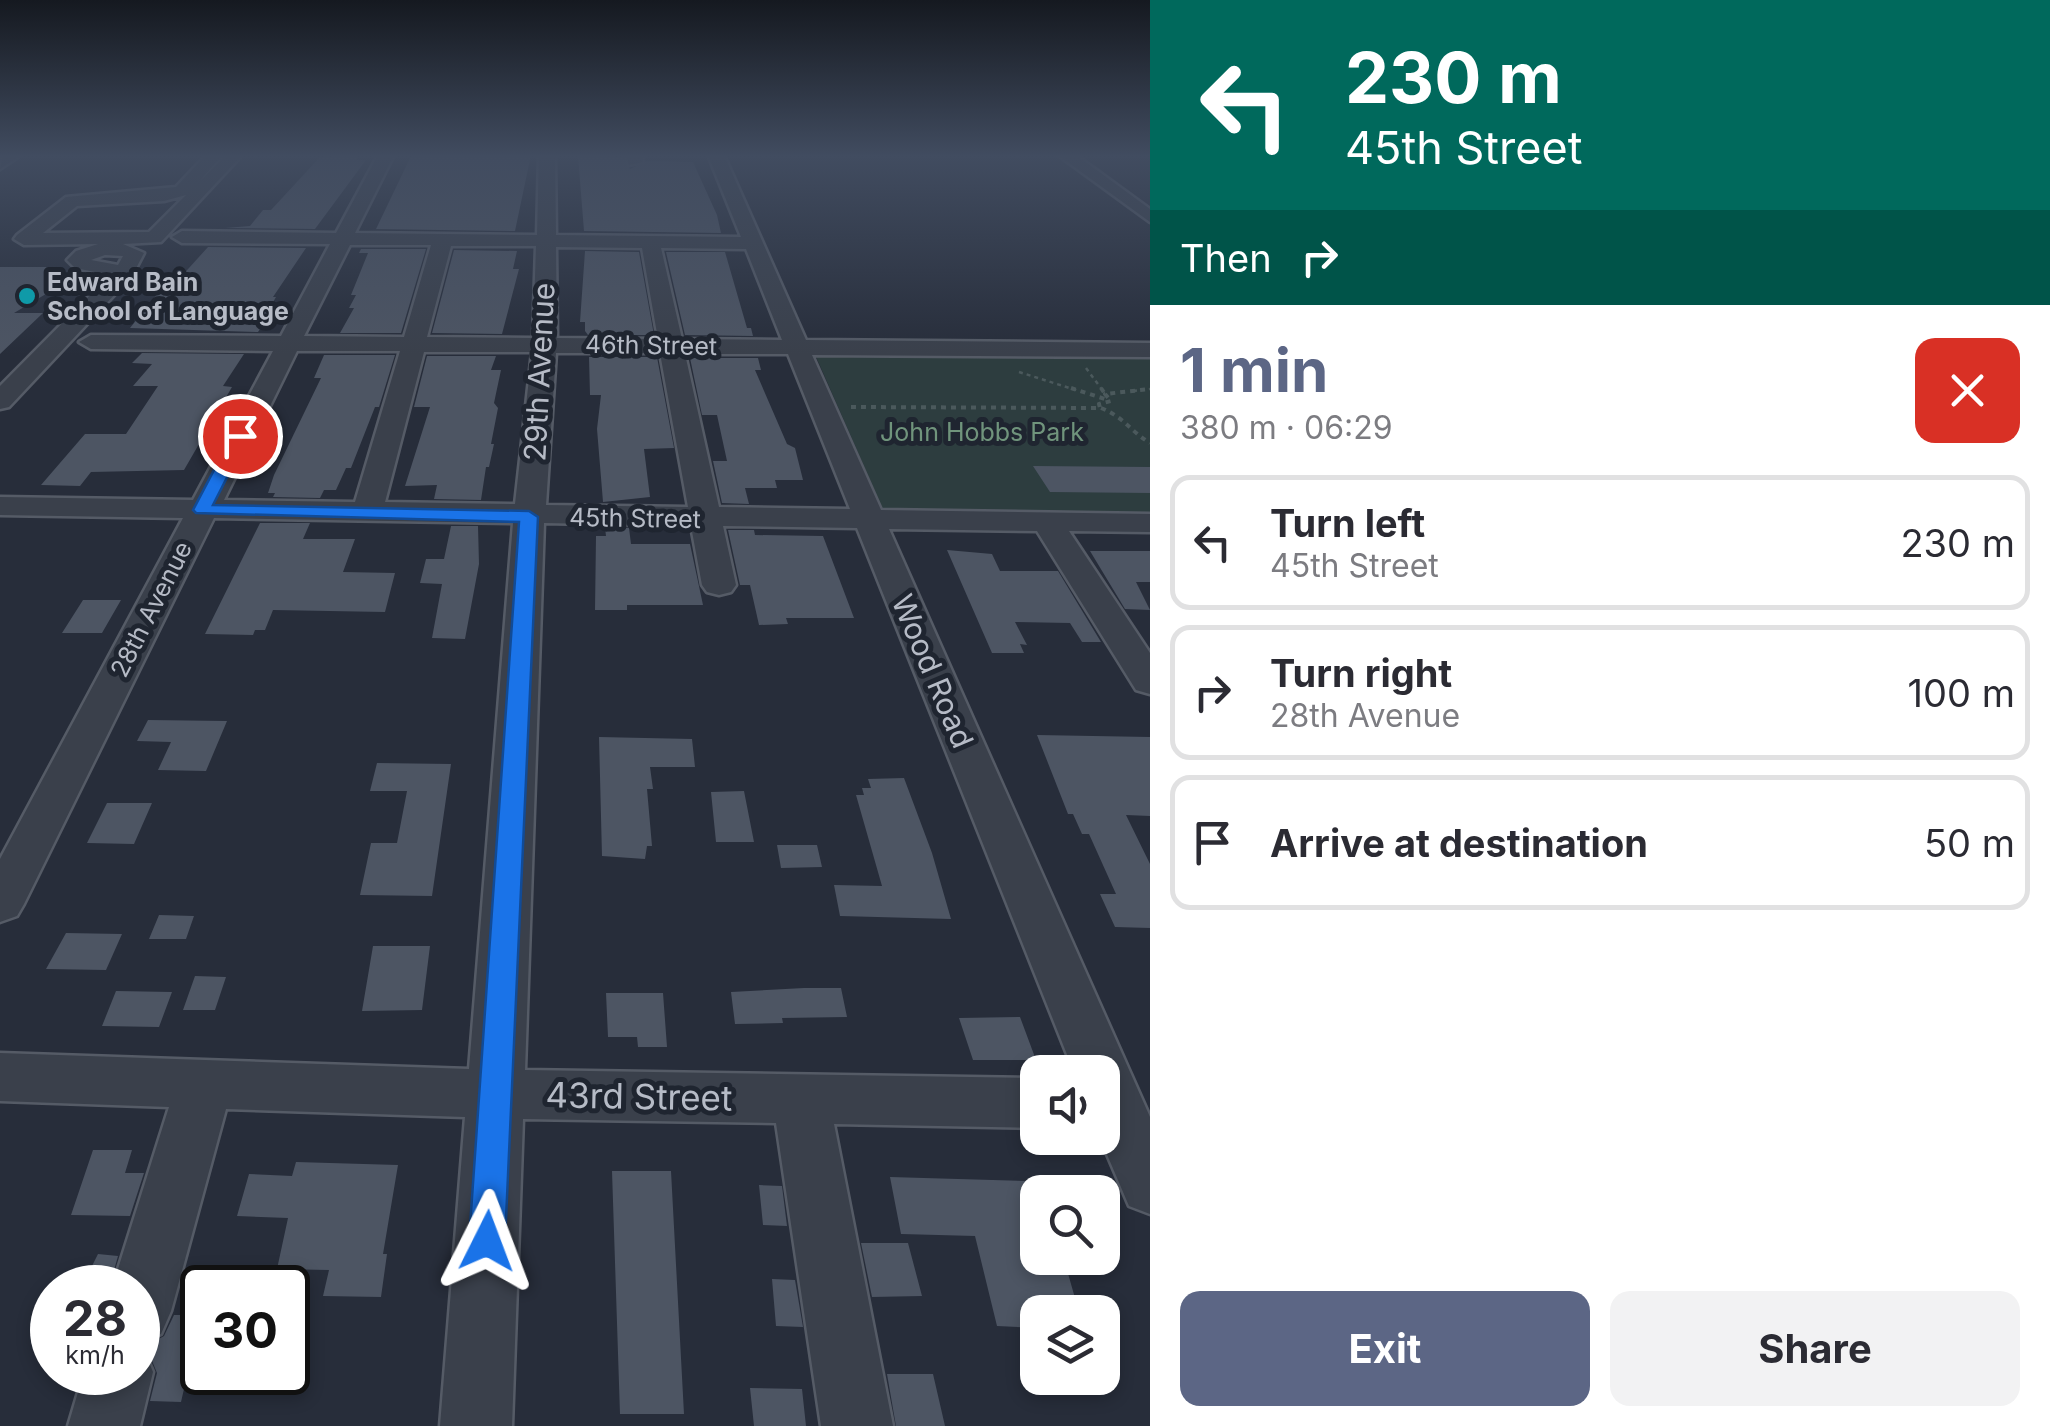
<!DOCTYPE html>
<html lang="en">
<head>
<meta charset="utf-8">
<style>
  :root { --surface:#fff; --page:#f2f2f3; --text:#2b2b33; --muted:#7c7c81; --line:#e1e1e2; --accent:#5c6685 }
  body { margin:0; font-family:Inter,sans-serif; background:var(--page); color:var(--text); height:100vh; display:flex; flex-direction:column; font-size:38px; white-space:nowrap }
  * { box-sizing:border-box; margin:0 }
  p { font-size:32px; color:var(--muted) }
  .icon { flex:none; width:55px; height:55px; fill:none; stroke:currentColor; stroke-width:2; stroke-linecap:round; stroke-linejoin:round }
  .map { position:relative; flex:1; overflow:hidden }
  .sheet { display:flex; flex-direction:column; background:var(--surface); width:900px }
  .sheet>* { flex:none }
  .banner { background:#00695c; color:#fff; overflow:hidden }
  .fabs { position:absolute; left:1020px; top:1055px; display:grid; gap:20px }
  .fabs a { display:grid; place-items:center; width:100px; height:100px; border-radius:20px; background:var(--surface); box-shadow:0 5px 15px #0003; font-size:50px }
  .speed { position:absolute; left:30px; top:1265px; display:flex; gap:20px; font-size:50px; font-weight:700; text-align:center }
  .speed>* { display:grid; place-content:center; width:130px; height:130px; border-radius:50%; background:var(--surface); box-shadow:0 5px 15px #0003; line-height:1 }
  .speed small { font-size:25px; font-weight:400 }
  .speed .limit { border:5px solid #111; border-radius:15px; background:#fff; color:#111 }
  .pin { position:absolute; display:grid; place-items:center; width:85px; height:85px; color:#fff; margin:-42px; border:5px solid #fff; border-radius:50%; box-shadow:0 2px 10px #0007 }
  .me { position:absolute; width:110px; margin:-55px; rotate:3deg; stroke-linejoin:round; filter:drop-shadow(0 0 8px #0008) }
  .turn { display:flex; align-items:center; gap:35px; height:210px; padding:0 30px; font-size:45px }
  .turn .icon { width:130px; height:130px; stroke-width:2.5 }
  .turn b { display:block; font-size:70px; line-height:85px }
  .then { display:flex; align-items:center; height:95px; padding:0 30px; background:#0003; gap:20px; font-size:38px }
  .round { display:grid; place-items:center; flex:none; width:105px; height:105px; border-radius:20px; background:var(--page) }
  .overview { display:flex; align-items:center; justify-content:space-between; height:170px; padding:0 30px }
  h1 { font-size:60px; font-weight:700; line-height:75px; color:var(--accent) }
  .button { display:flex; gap:20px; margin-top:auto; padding:20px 30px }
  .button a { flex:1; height:115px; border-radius:20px; background:var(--accent); color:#fff; font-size:40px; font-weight:700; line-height:115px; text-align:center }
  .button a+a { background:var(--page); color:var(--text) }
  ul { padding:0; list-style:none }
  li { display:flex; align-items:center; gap:30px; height:135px; margin:0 20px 15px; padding:0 10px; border:5px solid var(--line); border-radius:20px }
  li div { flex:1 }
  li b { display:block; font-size:38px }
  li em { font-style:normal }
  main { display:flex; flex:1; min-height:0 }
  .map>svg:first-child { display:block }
</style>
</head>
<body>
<main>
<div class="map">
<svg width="1150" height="1426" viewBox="0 0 1150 1426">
  <rect width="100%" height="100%" fill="#272d3a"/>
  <!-- green -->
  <path fill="#2d3d3f" d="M814,352L1150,355V513L883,510Z"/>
  <!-- building -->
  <path fill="#4d5563" d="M531,155L515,231L370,229H376L411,156Z
    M358,156L356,160H366L315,229L225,228L250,226L263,210H271L320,157Z
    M578,156L623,157L630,169L647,161L693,162L717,215L721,233L584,231Z
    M208,247L306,248L273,297H276L268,311L270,314L258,332L130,328L169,279H179Z
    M361,249H426L401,333H340L354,308H349L356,295H351L368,253H359Z
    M454,250L517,251L513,269H519L502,334L432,333Z
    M585,251L639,252L654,335H588L585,331V322H580Z
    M666,252H725L747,328H751L753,336L685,335Z
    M0,267H50L61,272V285L14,313H43L0,354Z
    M142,353L244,354L223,386L232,387L184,470L91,472L80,486L41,485L85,434H126L158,386H133L152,364L132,363Z
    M324,355H395L379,407H375L351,468H346L336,490H324L320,498L273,497L275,493H268L274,475L321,378H314Z
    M427,356H496L491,370H501L494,403L498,408L491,444H494L489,467H486L481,500L434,499L437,485L405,486L430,407H414Z
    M589,357H657L674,448L644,449L650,497L603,502L597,429L601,395H590Z
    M690,358H758L761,370H755L787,444L795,448L803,480H775L777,488H745L749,504L722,503L713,461H727L717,415H702Z
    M1033,466L1150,467V493L1050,492Z
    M260,523H310L303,539H355L343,572L395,573L385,612L273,610L265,630H255L253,635L205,634Z
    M451,526H478L479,564L465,639L432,638L442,584L420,583L426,559H444Z
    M605,528H629L631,544H690L703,605H627V610H595L596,536H606Z
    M728,530H754L755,535L823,536L854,618H786L788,624L759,625L750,585H740Z
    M947,550L992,554L1000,571H1058L1101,642H1082L1070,623L1015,622L1027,645L1020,644L1024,653H992Z
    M1090,551H1150V582H1136L1150,610L1125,609Z
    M83,600H121L102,633H62Z
    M148,720L227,721L206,771L158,770L171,742L137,741Z
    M1037,735L1150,737V816L1126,815L1150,864V928L1115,927L1100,894H1116L1089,834H1082L1073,814H1068Z
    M599,737L692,739L695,767H650L653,789H647L652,846H647L645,859L602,856Z
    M377,763L451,764L432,896L360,895L371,843H397L407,791H370Z
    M904,778L932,853L951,919L840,916L834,885L882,886L856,795H864L862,788H871L868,779Z
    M744,791L754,842H716L711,792Z
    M107,803H152L134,844L87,843Z
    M777,845H817L822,867L781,868Z
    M159,915L194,916L186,939H149Z
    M66,933L122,934L106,970L46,969Z
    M373,946H430L422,1010L362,1011Z
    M195,976L226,977L215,1010H183Z
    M804,988H841L847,1017L782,1018L783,1023L735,1024L731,992Z
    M116,991L172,992L159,1027L102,1026Z
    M606,993H663L667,1047H638L637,1037H608Z
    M1020,1017L1036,1060H973L959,1018Z
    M93,1150H132L125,1173H144L130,1216L71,1215Z
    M296,1162L398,1165L383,1254H387L381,1297L323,1296L329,1270L277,1269L288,1218L237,1216L249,1174L292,1176Z
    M612,1171H671L684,1414H620Z
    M890,1177L1028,1181L1038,1215V1264H1046L1048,1269L1067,1270L1079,1312H1038V1328L997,1326L975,1236L901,1234Z
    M759,1185L782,1186L787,1226L763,1225Z
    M861,1243H908L922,1296L872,1297Z
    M98,1254L118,1256L109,1288H81Z
    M772,1279L795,1280L803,1327L776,1326Z
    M174,1315H202V1376H187L181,1402L150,1401L157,1373L150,1356L155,1341L164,1336Z
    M887,1374H933L945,1426H896Z
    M750,1388L802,1389L806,1426H754Z"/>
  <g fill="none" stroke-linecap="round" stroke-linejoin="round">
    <defs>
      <path id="minor" d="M21,155L0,169L3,155Z
        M206,155H222L200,181L226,155H242L161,242L123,244L144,253L132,276L9,407L0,409V386L110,275L75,268L67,260L76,251L98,244L24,245L14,239L17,235L66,197L176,187ZM186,195L149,232L43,233L77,206L164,201ZM105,255L123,256L118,265L91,260Z
        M378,155H394L355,233L537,235L539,155H555L556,235L741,237L708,155H724L806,340L1150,343V357L812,355L881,510L1150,514V532L1069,531L1150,653V694L1136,690L1037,531L889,529L1150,1117V1214L1129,1206L1100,1138L1102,1072H1074L857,528L723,526L736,585L731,592L719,595L707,592L702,585L691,526L544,523L525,1070L1038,1078V1128L834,1124L893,1426H821L776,1123L523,1119L512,1426H440L465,1117L226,1109L171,1311L161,1334L138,1344V1288H112L169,1107L0,1101V1053L469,1069L513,523L214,518L24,904L17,916L0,922V859L183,518L0,515V497L193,500L273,351L91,349L79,342L91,335L281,336L330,244L182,243L172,237L182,231L336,233ZM350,245H431L404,337L304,336ZM451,246H536L533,338L427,337ZM556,247L642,248L658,339L557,338ZM661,248L746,249L782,340L682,339ZM297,351H400L355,502L224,500ZM424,352H532L515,504L385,502ZM556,353H660L688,507L546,505ZM685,354H788L850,509L719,507Z
        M626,155H642L643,162L629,165Z
        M1058,155H1076L1150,209V222Z
        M138,1345L143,1348L153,1372L140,1426H68L84,1372H138Z"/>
    </defs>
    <!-- minor casing -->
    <use href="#minor" stroke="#555b66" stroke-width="5"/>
    <!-- path-far1 -->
    <path stroke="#4b595c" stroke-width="2.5" stroke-dasharray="4 4" stroke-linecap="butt" d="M1086,368L1103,391
      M1019,372L1079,391
      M1133,391L1150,389"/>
    <!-- path -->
    <path stroke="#4b595c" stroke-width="4" stroke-dasharray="5 5" stroke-linecap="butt" d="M1071,388L1108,400
      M1101,388L1105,394
      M851,407L1100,408L1099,404L1111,401L1105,394L1150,389
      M1101,408C1124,417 1130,431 1150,443"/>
    <!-- minor -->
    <use href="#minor" fill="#3a404b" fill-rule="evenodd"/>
  </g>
  <!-- sky -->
  <linearGradient id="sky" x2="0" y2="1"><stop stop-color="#151920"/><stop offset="0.44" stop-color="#414c60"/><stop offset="1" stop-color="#414c60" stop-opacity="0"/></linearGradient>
  <rect width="1150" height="355" fill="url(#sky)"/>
  <!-- route -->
  <path fill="#1a73e8" stroke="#114b97" stroke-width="2.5" d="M234,432L248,436L213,505L529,511L538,517L505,1241L499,1253L487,1258L474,1253L469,1241L519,522L196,513L193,510Z"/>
  <!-- markers -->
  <circle fill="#0f9aa8" stroke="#1f2530" stroke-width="4" cx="27" cy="296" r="10"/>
  <g text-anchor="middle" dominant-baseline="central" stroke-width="10" stroke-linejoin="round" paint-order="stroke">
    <!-- far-poi labels -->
    <g font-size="25" font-weight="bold" fill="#b6bbc6" stroke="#1f2530" text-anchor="start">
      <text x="47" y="282">Edward Bain<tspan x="47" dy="29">School of Language</tspan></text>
    </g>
    <!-- far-street labels -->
    <g font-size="25" fill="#b6bbc6" stroke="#1f2530">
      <text transform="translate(651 345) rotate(1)">46th Street</text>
      <text transform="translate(635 518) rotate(1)">45th Street</text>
      <text transform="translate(151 609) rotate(-63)">28th Avenue</text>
    </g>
    <!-- far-park labels -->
    <g font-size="25" fill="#70947c" stroke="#1f2530">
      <text x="982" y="432">John Hobbs Park</text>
    </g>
    <!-- street labels -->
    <g font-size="30" fill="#b6bbc6" stroke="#1f2530">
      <text transform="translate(539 372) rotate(-87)">29th Avenue</text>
      <text transform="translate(933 671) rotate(67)">Wood Road</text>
    </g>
    <!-- near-street labels -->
    <g font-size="35" fill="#b6bbc6" stroke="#1f2530">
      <text transform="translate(639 1096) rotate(1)">43rd Street</text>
    </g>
  </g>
</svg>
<div class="fabs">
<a><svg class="icon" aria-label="sound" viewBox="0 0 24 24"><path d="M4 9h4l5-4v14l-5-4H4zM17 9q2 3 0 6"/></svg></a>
<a><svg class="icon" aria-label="search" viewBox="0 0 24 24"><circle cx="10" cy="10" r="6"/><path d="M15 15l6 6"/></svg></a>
<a><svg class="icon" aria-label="layers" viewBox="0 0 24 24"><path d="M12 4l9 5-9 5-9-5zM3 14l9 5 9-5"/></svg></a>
</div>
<div class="speed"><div>28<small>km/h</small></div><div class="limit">30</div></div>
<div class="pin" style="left:240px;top:436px;background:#d93025"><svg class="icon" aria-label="arrive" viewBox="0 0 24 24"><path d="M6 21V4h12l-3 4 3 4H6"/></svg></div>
<svg class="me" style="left:487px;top:1241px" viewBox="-20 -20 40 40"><path d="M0-17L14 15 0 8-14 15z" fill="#1a73e8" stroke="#fff" stroke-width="4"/></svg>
</div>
<section class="sheet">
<div class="banner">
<div class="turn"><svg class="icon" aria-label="left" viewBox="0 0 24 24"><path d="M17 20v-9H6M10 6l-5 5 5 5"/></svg><div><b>230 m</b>45th Street</div></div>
<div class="then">Then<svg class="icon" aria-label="right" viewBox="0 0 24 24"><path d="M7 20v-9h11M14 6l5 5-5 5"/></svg></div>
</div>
<div class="overview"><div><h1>1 min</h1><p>380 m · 06:29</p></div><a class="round" style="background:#d93025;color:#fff"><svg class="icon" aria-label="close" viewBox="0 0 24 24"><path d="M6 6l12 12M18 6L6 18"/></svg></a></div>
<ul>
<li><svg class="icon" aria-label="left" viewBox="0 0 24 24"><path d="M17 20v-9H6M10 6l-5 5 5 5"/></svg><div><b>Turn left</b><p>45th Street</p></div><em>230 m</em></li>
<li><svg class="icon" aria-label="right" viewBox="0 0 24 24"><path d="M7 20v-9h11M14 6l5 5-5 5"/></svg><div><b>Turn right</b><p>28th Avenue</p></div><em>100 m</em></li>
<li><svg class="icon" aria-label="arrive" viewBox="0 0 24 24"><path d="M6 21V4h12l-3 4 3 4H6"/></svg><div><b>Arrive at destination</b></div><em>50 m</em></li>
</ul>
<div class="button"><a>Exit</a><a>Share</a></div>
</section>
</main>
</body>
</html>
